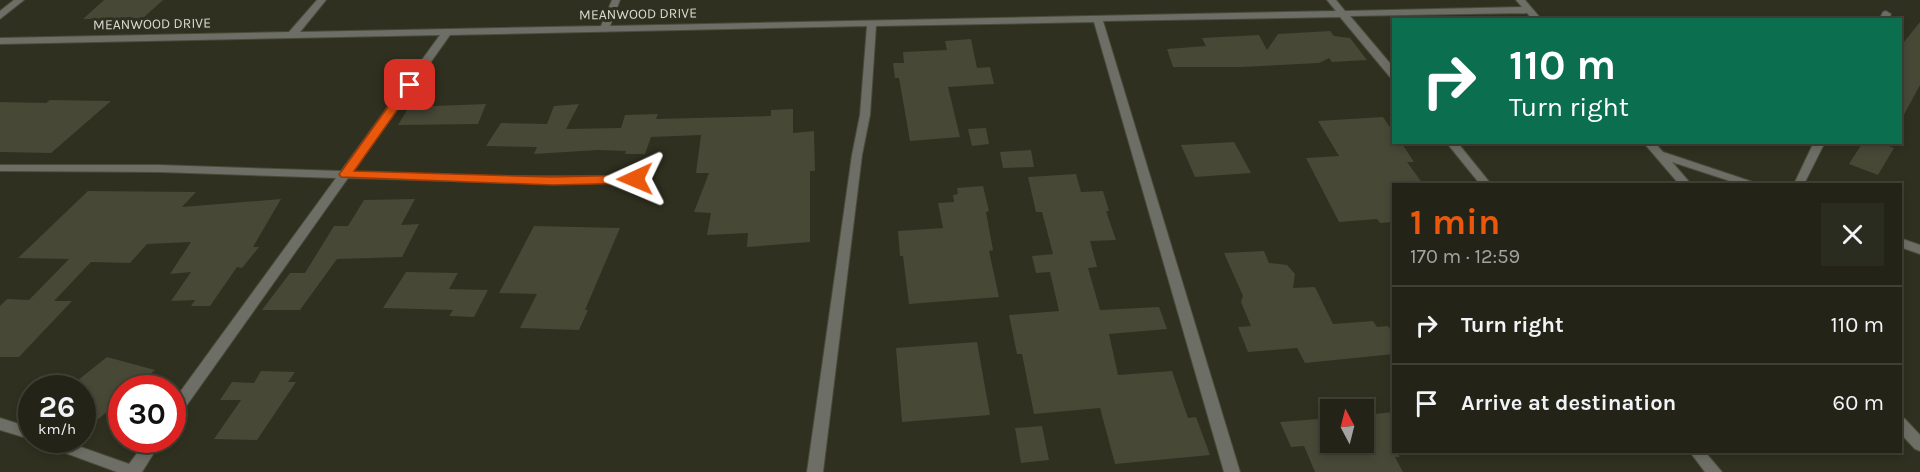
<!DOCTYPE html>
<html lang="en">
<head>
<meta charset="utf-8">
<style>
  :root { --surface:#232417; --page:#2b2c20; --text:#f1f3f6; --muted:#a3a4a1; --line:#404136; --accent:#ea580c }
  body { margin:0; font-family:Karla,sans-serif; background:var(--page); color:var(--text); height:100vh; display:flex; flex-direction:column; font-size:22px; white-space:nowrap }
  * { box-sizing:border-box; margin:0 }
  p { font-size:20px; color:var(--muted) }
  .icon { flex:none; width:33px; height:33px; fill:none; stroke:currentColor; stroke-width:2; stroke-linecap:round; stroke-linejoin:round }
  .map { position:relative; flex:1; overflow:hidden }
  .side { position:absolute; left:1392px; top:183px; width:510px; height:270px; display:flex; flex-direction:column; background:var(--surface); border-radius:0px; box-shadow:0 3px 9px #0003,0 0 0 2px var(--line) }
  .side>* { flex:none }
  .hud { position:absolute; left:1392px; top:18px; width:510px; height:126px; border-radius:0px; box-shadow:0 3px 9px #0003,0 0 0 2px var(--line); background:#0b6e4f; color:#fff; overflow:hidden }
  .needle { width:39px; rotate:353deg }
  .buttons { position:absolute; left:1320px; top:399px; display:grid; gap:12px }
  .buttons a { display:grid; place-items:center; width:54px; height:54px; border-radius:0px; background:var(--surface); box-shadow:0 3px 9px #0003,0 0 0 2px var(--line); font-size:30px }
  .speed { position:absolute; left:18px; top:375px; display:flex; gap:12px; font-size:30px; font-weight:700; text-align:center }
  .speed>* { display:grid; place-content:center; width:78px; height:78px; border-radius:50%; background:var(--surface); box-shadow:0 3px 9px #0003,0 0 0 2px var(--line); line-height:1 }
  .speed small { font-size:15px; font-weight:400 }
  .speed .limit { border:9px solid #d22; background:#fff; color:#111 }
  .pin { position:absolute; display:grid; place-items:center; width:51px; height:51px; color:#fff; margin:-26px; border-radius:12px; box-shadow:0 3px 9px #0006 }
  .me { position:absolute; width:66px; margin:-33px; rotate:269deg; stroke-linejoin:round; filter:drop-shadow(0 0 4px #0008) }
  .turn { display:flex; align-items:center; gap:21px; height:126px; padding:0 18px; font-size:27px }
  .turn .icon { width:78px; height:78px; stroke-width:2.5 }
  .turn b { display:block; font-size:42px; line-height:51px }
  .round { display:grid; place-items:center; flex:none; width:63px; height:63px; border-radius:0px; background:var(--page) }
  .overview { display:flex; align-items:center; justify-content:space-between; height:102px; padding:0 18px }
  h1 { font-size:36px; font-weight:700; line-height:45px; color:var(--accent) }
  ul { padding:0; list-style:none }
  li { display:flex; align-items:center; gap:18px; height:78px; padding:0 18px; border-top:2px solid var(--line) }
  li div { flex:1 }
  li b { display:block; font-size:22px }
  li em { font-style:normal }
  .map>svg:first-child { display:block }
</style>
</head>
<body>
<div class="map">
<svg width="1920" height="472" viewBox="0 0 1920 472">
  <rect width="100%" height="100%" fill="#2f301f"/>
  <!-- building -->
  <path fill="#474836" d="M104,0H163L143,18L83,19Z
    M1920,22V85L1900,122V47Z
    M1330,31L1334,36L1350,38L1367,60L1332,62L1329,58L1319,63L1242,67H1173L1167,49L1206,46L1202,38L1259,35L1267,50L1278,34Z
    M971,39L977,68L990,67L994,84L948,87L960,137L910,141L899,78H895L893,63H904L903,52L947,50L945,41Z
    M50,100L111,101L51,153L0,152V102L46,103Z
    M486,104L478,124L398,125L409,107Z
    M579,104L566,129L621,128L625,115L658,114L656,119L771,116V110L793,109V133L814,131L815,171H810V242L747,247L748,233L707,235L711,213L694,212L709,173H696L701,135L651,137L645,154H625L626,151L598,150L534,154L537,147L486,146L501,123L547,124L554,106Z
    M1383,117L1394,133V142H1401L1414,162H1407L1423,184H1394V222L1380,223L1377,219L1339,222L1306,158L1339,156L1318,121Z
    M986,128L989,144L972,146L968,129Z
    M1234,142L1251,173L1195,177L1181,145Z
    M1863,142H1879L1894,148L1878,175L1849,164Z
    M1031,150L1034,167L1003,168L1000,152Z
    M1076,174L1081,192L1103,191L1109,211H1106L1116,240L1090,241L1097,267L1088,268L1100,310L1159,307L1167,329L1109,334L1118,375L1172,371L1188,418L1196,417L1210,455L1115,464L1100,408L1034,414L1022,354H1017L1009,315L1059,311L1050,272L1036,273L1032,256L1053,254L1042,212H1036L1028,177Z
    M983,186L989,211L986,212L993,250L989,251L999,297L909,304L903,256H900L898,231L943,228L938,203L954,202L953,195L958,194L957,188Z
    M88,191L196,192L182,207L281,199L253,247H259L242,268L237,267L210,306H191L195,300L171,301L191,272L170,274L191,242L147,244L130,263L91,262L54,301H72L19,357H0V306L7,299L29,300L69,259L18,258Z
    M415,199L401,225L419,224L402,257L337,259L300,310H262L290,273H305L334,226H348L364,200Z
    M534,226L620,228L585,310H588L579,330L520,328L537,294L499,293Z
    M1264,251L1269,263L1287,265L1295,274L1293,288L1315,287L1333,324L1373,321L1377,327L1388,326L1394,336V354L1305,363L1297,348L1248,352L1238,327L1251,326L1241,302L1243,296L1224,253Z
    M406,272L458,273L449,289L488,290L474,317L449,316L453,310L383,308Z
    M977,342L990,415L902,422L896,348Z
    M107,357L155,370L134,388H122V399L96,421L82,417V388H68Z
    M261,371L295,372L288,382H296L257,440L214,439L241,400H220L232,382L254,383Z
    M1394,412V452H1397L1400,457H1395L1403,472H1315L1304,446L1291,447L1280,422L1330,418V442H1364V415Z
    M1042,426L1049,460L1021,463L1015,428Z"/>
  <g fill="none" stroke-linecap="round" stroke-linejoin="round">
    <defs>
      <path id="minor" d="M14,0H24L0,19V11Z
        M317,0H326L300,32L601,26L612,0H620L610,26L1336,11L1327,0H1336L1345,11L1522,7L1516,0H1525L1542,20H1533L1527,13L1350,16L1394,68V78L1390,77L1340,17L1103,21L1240,472H1224L1094,22L876,26L870,115L862,155L823,472H807L852,155L860,115L867,26L450,35L353,172L476,176H635L641,179L639,181L556,184L348,178L177,419L172,420V403L336,178L159,172L0,171V165H159L341,171L440,35L0,44V38L289,32Z
        M1886,11L1891,14L1888,20H1879L1883,12Z
        M1446,142H1457L1491,184H1480Z
        M1643,142H1654L1663,152L1753,182L1755,184H1739L1672,162L1691,184H1679Z
        M1814,142H1825L1804,184H1794Z
        M1900,238L1920,245V254L1900,247Z
        M1900,417L1905,419L1920,435V451L1915,449L1900,433Z
        M0,418L32,428L33,440L0,430Z
        M39,440H61L129,464L147,440H162L142,472H117L41,444Z
        M1690,452H1705L1722,472H1705Z"/>
    </defs>
    <!-- minor casing -->
    <use href="#minor" stroke="#4a4b3b" stroke-width="2"/>
    <!-- minor -->
    <use href="#minor" fill="#6d6e65" fill-rule="evenodd"/>
  </g>
  <!-- route -->
  <path fill="#ea580c" stroke="#983908" stroke-width="1.5" d="M410,81L415,85L354,171L553,177L635,175L641,179L635,183L553,185L341,177L339,174L341,172L406,82Z"/>
  <g text-anchor="middle" dominant-baseline="central" stroke-width="6" stroke-linejoin="round" paint-order="stroke">
    <!-- far-street labels -->
    <g font-size="14" fill="#d9dacf" stroke="#2f301f">
      <text transform="translate(638 14) rotate(-1)">MEANWOOD DRIVE</text>
      <text transform="translate(152 24) rotate(-1)">MEANWOOD DRIVE</text>
    </g>
  </g>
</svg>
<div class="buttons">
<a><svg class="needle" viewBox="-14 -14 28 28"><path d="M0-13l5 13h-10z" fill="#e53935"/><path d="M0 13l5-13h-10z" fill="#a3a4a1"/></svg></a>
</div>
<div class="speed"><div>26<small>km/h</small></div><div class="limit">30</div></div>
<div class="pin" style="left:410px;top:85px;background:#d93025"><svg class="icon" aria-label="arrive" viewBox="0 0 24 24"><path d="M6 21V4h12l-3 4 3 4H6"/></svg></div>
<svg class="me" style="left:635px;top:179px" viewBox="-20 -20 40 40"><path d="M0-17L14 15 0 8-14 15z" fill="#ea580c" stroke="#fff" stroke-width="4"/></svg>
<div class="hud">
<div class="turn"><svg class="icon" aria-label="right" viewBox="0 0 24 24"><path d="M7 20v-9h11M14 6l5 5-5 5"/></svg><div><b>110 m</b>Turn right</div></div>
</div>
<section class="side">
<div class="overview"><div><h1>1 min</h1><p>170 m · 12:59</p></div><a class="round"><svg class="icon" aria-label="close" viewBox="0 0 24 24"><path d="M6 6l12 12M18 6L6 18"/></svg></a></div>
<ul>
<li><svg class="icon" aria-label="right" viewBox="0 0 24 24"><path d="M7 20v-9h11M14 6l5 5-5 5"/></svg><div><b>Turn right</b></div><em>110 m</em></li>
<li><svg class="icon" aria-label="arrive" viewBox="0 0 24 24"><path d="M6 21V4h12l-3 4 3 4H6"/></svg><div><b>Arrive at destination</b></div><em>60 m</em></li>
</ul>
</section>
</div>
</body>
</html>
